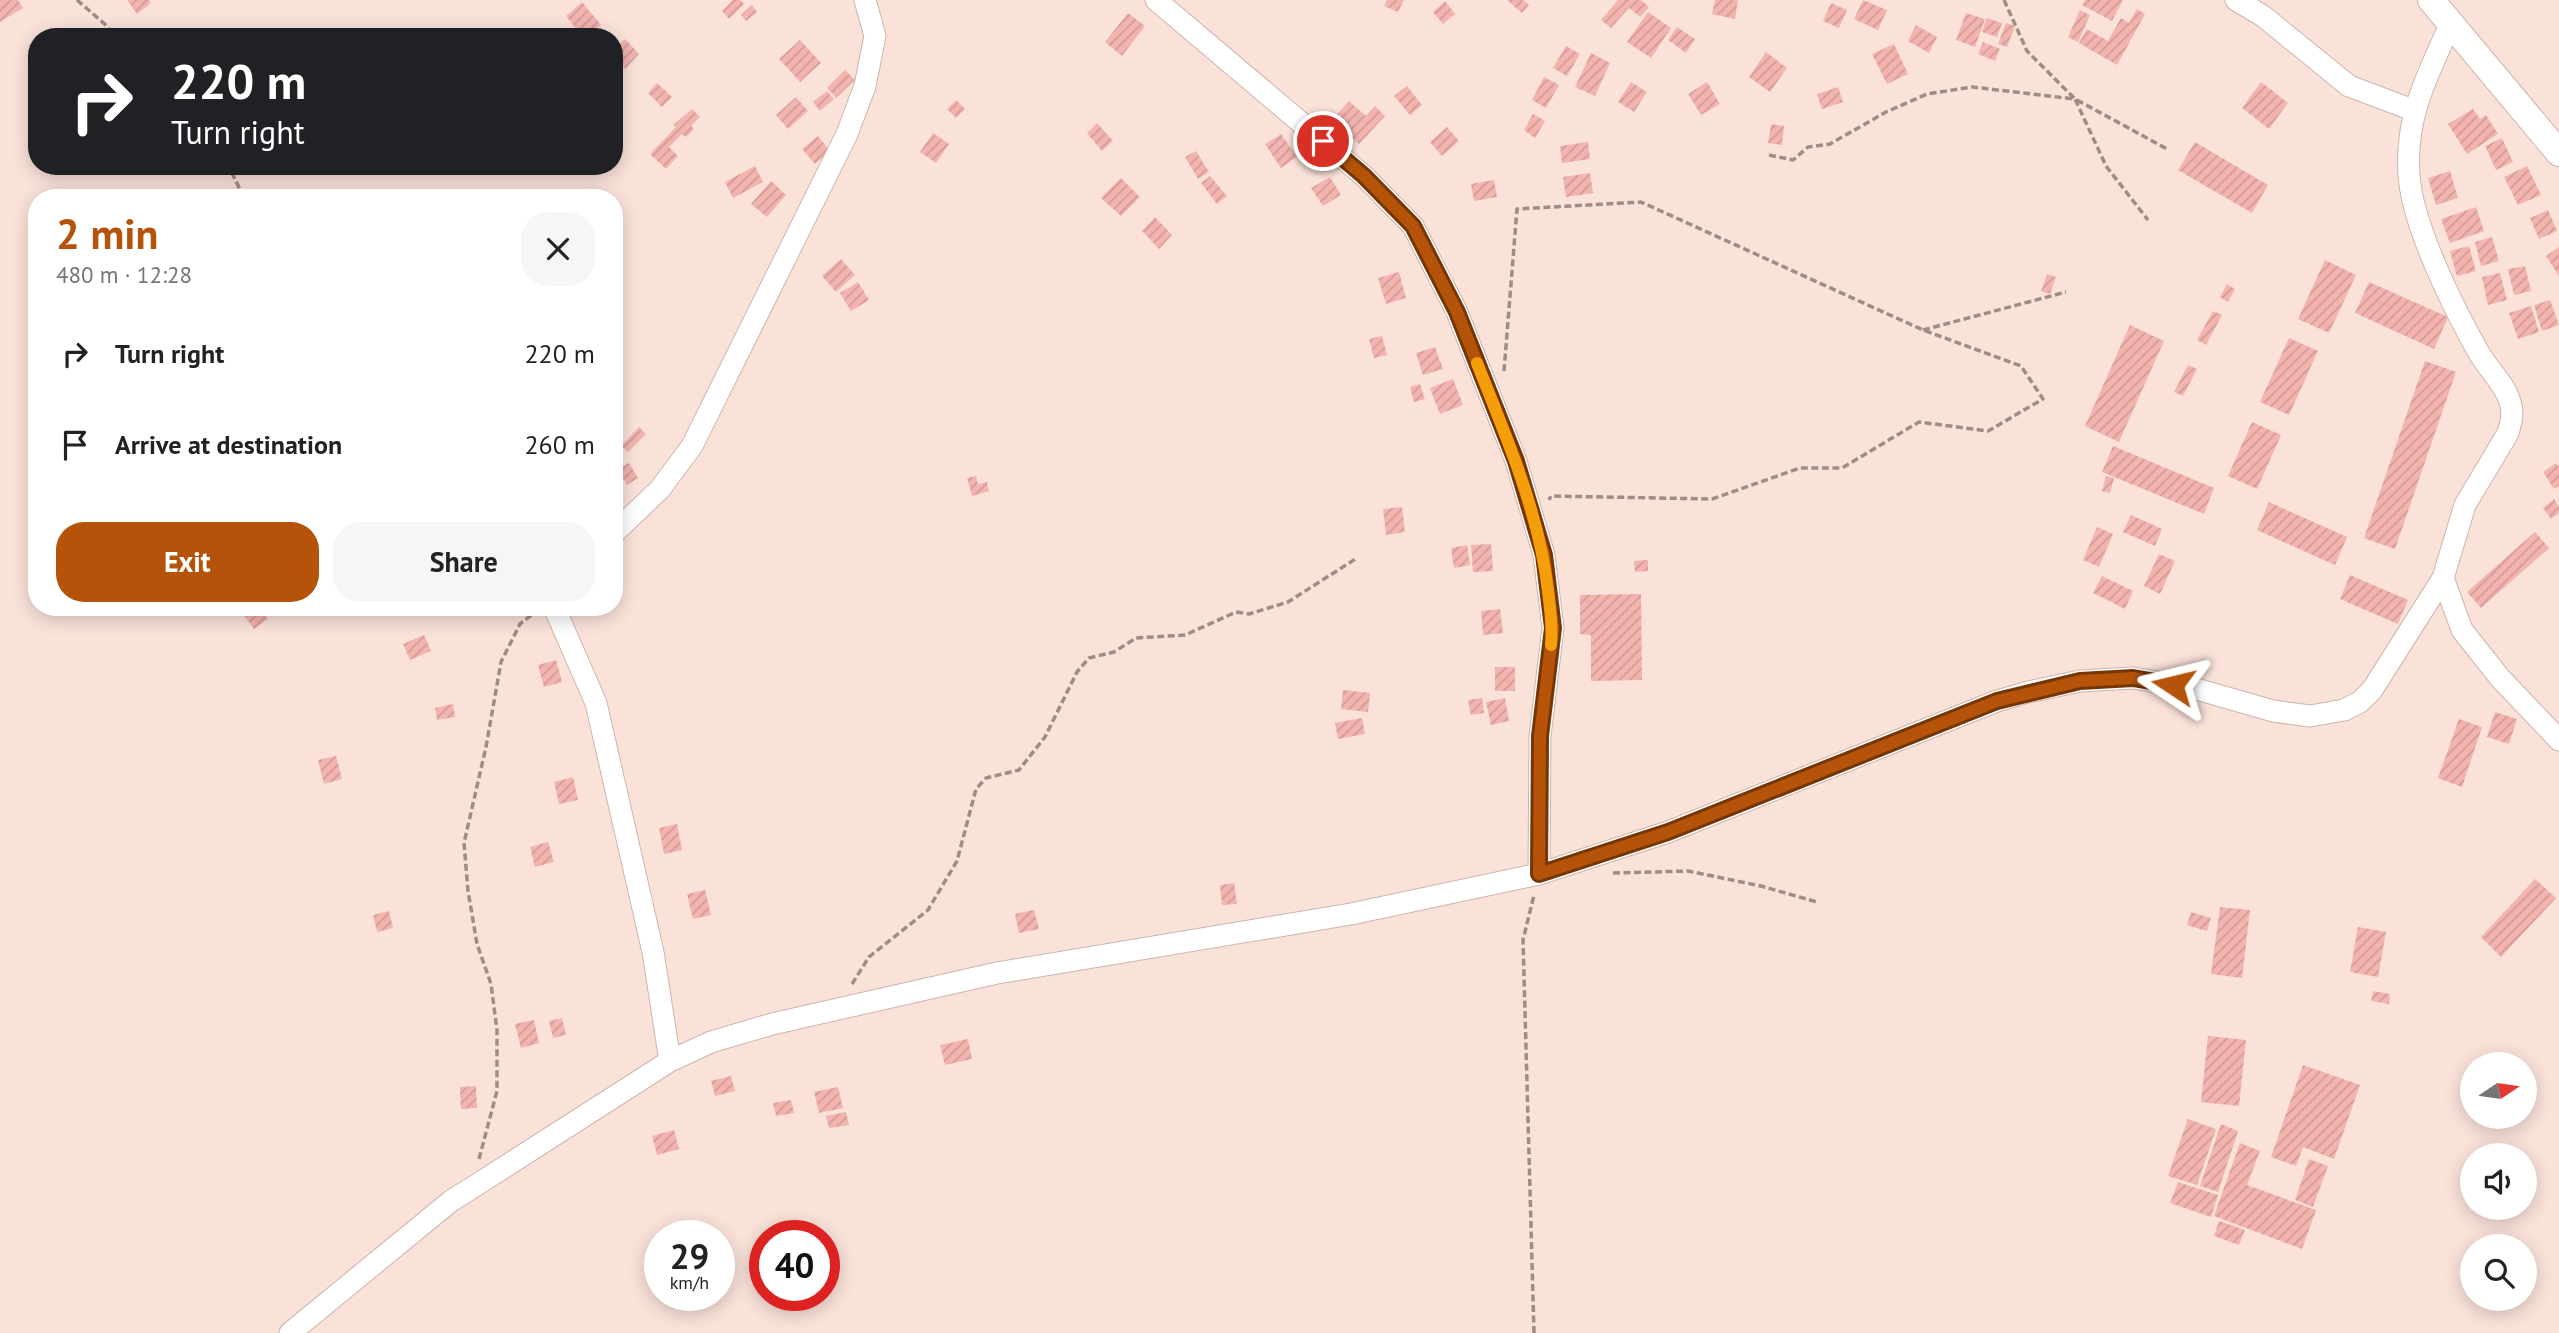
<!DOCTYPE html>
<html lang="en">
<head>
<meta charset="utf-8">
<style>
  :root { --surface:#fff; --page:#f6f6f6; --text:#222; --muted:#767676; --accent:#b45309 }
  body { margin:0; font-family:"PT Sans",sans-serif; background:var(--page); color:var(--text); height:100vh; display:flex; flex-direction:column; font-size:26px; white-space:nowrap }
  * { box-sizing:border-box; margin:0 }
  p { font-size:23px; color:var(--muted) }
  .icon { flex:none; width:38px; height:38px; fill:none; stroke:currentColor; stroke-width:2; stroke-linecap:round; stroke-linejoin:round }
  .map { position:relative; flex:1; overflow:hidden }
  .drawer { position:absolute; left:28px; top:189px; width:595px; height:427px; display:flex; flex-direction:column; background:var(--surface); border-radius:28px; box-shadow:0 4px 18px #0003 }
  .drawer>* { flex:none }
  .hud { position:absolute; left:28px; top:28px; width:595px; height:147px; border-radius:28px; box-shadow:0 4px 18px #0003; background:#202124; color:#fff; overflow:hidden }
  .needle { width:46px; rotate:77deg }
  .fabs { position:absolute; left:2460px; top:1052px; display:grid; gap:14px }
  .fabs a { display:grid; place-items:center; width:77px; height:77px; border-radius:50%; background:var(--surface); box-shadow:0 4px 18px #0003; font-size:35px }
  .speed { position:absolute; left:644px; top:1220px; display:flex; gap:14px; font-size:35px; font-weight:700; text-align:center }
  .speed>* { display:grid; place-content:center; width:91px; height:91px; border-radius:50%; background:var(--surface); box-shadow:0 4px 18px #0003; line-height:1 }
  .speed small { font-size:18px; font-weight:400 }
  .speed .limit { border:10px solid #d22; background:#fff; color:#111 }
  .pin { position:absolute; display:grid; place-items:center; width:60px; height:60px; color:#fff; margin:-30px; border:4px solid #fff; border-radius:50%; box-shadow:0 2px 7px #0007 }
  .me { position:absolute; width:77px; margin:-38px; rotate:280deg; stroke-linejoin:round; filter:drop-shadow(0 0 5px #0008) }
  .turn { display:flex; align-items:center; gap:24px; height:147px; padding:0 28px; font-size:32px }
  .turn .icon { width:91px; height:91px; stroke-width:2.5 }
  .turn b { display:block; font-size:49px; line-height:60px }
  .round { display:grid; place-items:center; flex:none; width:74px; height:74px; border-radius:28px; background:var(--page) }
  .overview { display:flex; align-items:center; justify-content:space-between; height:119px; padding:0 28px }
  h1 { font-size:42px; font-weight:800; line-height:52px; color:var(--accent) }
  .button { display:flex; gap:14px; margin-top:auto; padding:14px 28px }
  .button a { flex:1; height:80px; border-radius:28px; background:var(--accent); color:#fff; font-size:28px; font-weight:800; line-height:80px; text-align:center }
  .button a+a { background:var(--page); color:var(--text) }
  ul { padding:0; list-style:none }
  li { display:flex; align-items:center; gap:21px; height:91px; padding:0 28px }
  li div { flex:1 }
  li b { display:block; font-size:26px }
  li em { font-style:normal }
  .map>svg:first-child { display:block }
</style>
</head>
<body>
<div class="map">
<svg width="2559" height="1333" viewBox="0 0 2559 1333">
  <defs>
    <pattern id="building-hatch" width="6" height="6" patternUnits="userSpaceOnUse" patternTransform="scale(1.75)"><rect width="6" height="6" fill="#f3b4b0"/><path d="M-1 1l2-2M0 6l6-6M5 7l2-2" fill="none" stroke="#d19b97"/></pattern>
  </defs>
  <rect width="100%" height="100%" fill="#fae2d9"/>
  <!-- building -->
  <path fill="url(#building-hatch)" d="M0,0H18L23,8L0,22Z
    M127,0H149L151,3L137,14Z
    M733,0H740L744,4L729,19L722,11Z
    M1387,0H1404L1398,12L1384,6Z
    M1507,0H1523L1529,5L1522,13Z
    M1618,0H1641L1649,7L1640,17L1629,8L1611,28L1601,20Z
    M1715,0H1738L1735,19L1712,14Z
    M1863,0L1887,10L1878,30L1854,19Z
    M2085,0H2123L2112,21L2082,5Z
    M1445,1L1455,14L1443,24L1433,12Z
    M582,2L601,25L587,37H583L566,16Z
    M1831,3L1847,10L1839,28L1823,21Z
    M752,5L757,12L746,21L741,15Z
    M2137,9L2145,14L2117,65L2079,43L2087,29L2108,41L2121,18L2129,23Z
    M2080,10L2090,15L2078,42L2068,37Z
    M1648,12L1671,28L1651,58L1627,42Z
    M1128,13L1145,26L1122,56L1105,42Z
    M1966,13L1985,19L1975,47L1956,40Z
    M1987,18L2002,23L1997,37L1982,32Z
    M2006,23L2015,26L2007,47L1998,44Z
    M1916,25L1937,37L1929,53L1908,41Z
    M1677,27L1695,39L1686,53L1668,40Z
    M614,39L619,44L625,39L639,54L625,69L614,58Z
    M800,40L821,63L800,82L779,59Z
    M1983,42L2000,49L1995,61L1978,54Z
    M1894,44L1908,74L1887,84L1872,54Z
    M1566,46L1580,54L1567,76L1553,68Z
    M1766,52L1787,68L1770,92L1749,77Z
    M1591,53L1610,63L1595,96L1575,87Z
    M845,70L855,80L836,98L827,88Z
    M1544,77L1559,85L1546,108L1532,100Z
    M1631,82L1647,92L1634,112L1618,102Z
    M1707,82L1720,104L1701,115L1688,94Z
    M2261,82L2288,103L2269,129L2242,108Z
    M657,83L672,97L662,107L648,93Z
    M1407,86L1422,105L1410,115L1394,96Z
    M1838,87L1843,102L1822,109L1817,94Z
    M827,91L834,99L820,111L813,102Z
    M796,97L808,111L788,129L776,115Z
    M956,100L965,109L956,118L947,109Z
    M1349,101L1366,116L1375,106L1385,116L1359,144L1332,120Z
    M692,109L700,117L691,126L694,129L686,137L682,134L669,147L678,156L666,169L650,154L676,127L673,125Z
    M2473,109L2480,119L2486,115L2498,134L2467,154L2448,124Z
    M1533,114L1545,121L1535,138L1524,130Z
    M1097,123L1113,141L1102,151L1087,133Z
    M1771,124L1784,126L1782,145L1768,143Z
    M1447,127L1459,141L1442,156L1430,142Z
    M933,133L949,144L936,163L920,152Z
    M1281,134L1297,157L1281,168L1265,144Z
    M818,136L830,151L815,164L802,149Z
    M2502,138L2513,162L2496,170L2485,146Z
    M1588,142L1590,159L1562,163L1560,146Z
    M2195,142L2268,185L2252,213L2178,170Z
    M1196,151L1209,172L1198,179L1185,157Z
    M755,166L763,182L733,198L725,182Z
    M2527,166L2541,195L2518,205L2504,177Z
    M2450,171L2458,198L2436,205L2428,178Z
    M1590,173L1593,193L1566,197L1563,177Z
    M1210,176L1227,196L1217,204L1201,183Z
    M1330,177L1341,195L1323,206L1311,188Z
    M1121,178L1140,197L1121,216L1101,198Z
    M1494,180L1497,197L1474,201L1471,184Z
    M771,181L786,195L767,217L751,204Z
    M2476,207L2484,231L2450,243L2441,219Z
    M2548,210L2557,231L2539,239L2530,218Z
    M1155,217L1172,235L1159,249L1142,231Z
    M2492,237L2499,261L2481,266L2475,242Z
    M2469,246L2476,271L2457,276L2450,251Z
    M2559,247V276L2546,256Z
    M841,259L855,275L836,292L822,276Z
    M2325,260L2356,275L2329,333L2298,319Z
    M2525,266L2531,291L2514,295L2508,269Z
    M1399,272L1406,298L1386,304L1378,278Z
    M2500,273L2507,300L2488,305L2482,277Z
    M2047,274L2056,277L2050,294L2041,291Z
    M858,282L869,300L851,311L840,293Z
    M2369,282L2448,317L2434,349L2355,313Z
    M2227,284L2235,289L2228,302L2220,297Z
    M2550,300L2559,325L2542,331L2534,305Z
    M2531,306L2539,332L2518,339L2509,313Z
    M2213,311L2222,315L2206,345L2197,340Z
    M2130,325L2164,341L2119,442L2085,426Z
    M1382,336L1387,355L1374,358L1369,339Z
    M2289,338L2318,351L2289,415L2260,402Z
    M1435,347L1443,369L1423,375L1416,353Z
    M2425,361L2456,372L2395,549L2364,538Z
    M2188,365L2197,369L2183,396L2174,392Z
    M1453,379L1463,405L1440,414L1430,388Z
    M1420,384L1425,399L1414,402L1410,387Z
    M2252,422L2281,435L2257,489L2228,476Z
    M639,427L646,434L628,452L621,446Z
    M2113,446L2214,488L2204,514L2102,472Z
    M629,463L638,478L627,485L618,469Z
    M2556,463L2559,467V486L2554,489L2543,472Z
    M976,476L978,484L987,482L989,491L972,496L967,478Z
    M2106,476L2114,478L2110,493L2102,491Z
    M2554,499L2559,507V513L2551,519L2543,508Z
    M2269,502L2347,537L2335,565L2257,530Z
    M1402,507L1405,532L1386,535L1383,509Z
    M2131,515L2162,529L2155,546L2123,532Z
    M2097,527L2113,534L2099,567L2083,560Z
    M2535,532L2549,548L2481,608L2467,592Z
    M1491,544L1493,571L1473,572L1471,545Z
    M1467,545L1470,565L1454,568L1451,548Z
    M2159,554L2175,561L2160,594L2144,586Z
    M1648,560V571L1635,572L1634,561Z
    M2350,575L2408,600L2398,624L2340,599Z
    M2102,576L2133,591L2125,609L2093,593Z
    M1641,594L1642,680L1591,681V635L1580,634V595Z
    M250,607H259L268,619L254,629L242,613Z
    M1500,609L1503,633L1483,635L1481,611Z
    M424,635L431,651L410,660L403,644Z
    M556,660L562,682L544,687L538,665Z
    M1495,667H1515V691H1495Z
    M1343,690L1370,693L1368,712L1341,709Z
    M1482,698L1484,713L1471,715L1468,700Z
    M1505,698L1509,721L1491,725L1486,702Z
    M453,704L455,717L437,720L435,708Z
    M2495,712L2517,719L2509,744L2487,737Z
    M1362,718L1365,734L1338,739L1335,723Z
    M2459,719L2482,727L2462,787L2438,778Z
    M336,756L342,779L324,784L318,760Z
    M573,777L578,800L559,804L554,782Z
    M677,824L682,850L664,854L659,828Z
    M548,842L554,862L535,867L530,847Z
    M2535,879L2556,898L2501,957L2481,937Z
    M1234,883L1237,904L1222,905L1220,885Z
    M705,890L711,915L693,919L687,894Z
    M2220,907L2250,910L2242,978L2211,974Z
    M1034,910L1039,929L1019,933L1015,914Z
    M389,911L393,928L377,932L373,915Z
    M2191,912L2211,918L2207,931L2187,925Z
    M2358,927L2386,932L2378,977L2350,972Z
    M2373,991L2390,994L2389,1004L2371,1001Z
    M562,1018L566,1035L553,1038L549,1021Z
    M534,1020L539,1043L521,1048L515,1024Z
    M2208,1036L2246,1040L2239,1106L2201,1102Z
    M968,1039L972,1059L945,1065L940,1045Z
    M2303,1065L2360,1085L2334,1159L2303,1147L2296,1166L2271,1157Z
    M731,1076L735,1091L715,1096L711,1081Z
    M476,1086L477,1108L461,1109L460,1087Z
    M838,1087L843,1108L819,1113L814,1092Z
    M791,1100L794,1113L776,1116L773,1103Z
    M846,1112L849,1125L829,1128L826,1116Z
    M2188,1119L2216,1129L2197,1185L2168,1176Z
    M2221,1124L2238,1131L2218,1192L2200,1186Z
    M674,1130L679,1149L657,1155L652,1136Z
    M2240,1143L2260,1151L2247,1185L2316,1210L2302,1249L2214,1216Z
    M2309,1159L2328,1166L2313,1207L2295,1200Z
    M2178,1182L2218,1195L2211,1217L2170,1203Z
    M2219,1221L2245,1230L2239,1245L2214,1236Z"/>
  <g fill="none" stroke-linecap="round" stroke-linejoin="round">
    <defs>
      <path id="minor" d="M1156,0L1364,176L1413,226L1457,312L1516,461L1544,555L1553,628L1540,736L1539,874
        M2236,0L2263,16L2349,86L2413,110
        M614,533L660,489L692,446L847,134L865,86L875,36L865,0
        M2443,578L2462,630L2500,678L2559,740
        M554,607L596,703L653,952L670,1061
        M290,1333L451,1201L478,1184L670,1061L711,1042L772,1024L997,973L1351,914L1539,874L1668,832L1997,701L2028,692L2080,681L2133,678L2193,688L2273,711L2310,716L2344,710L2360,702L2372,690L2443,578L2465,505L2508,433C2511,422 2514,413 2510,402C2505,384 2488,369 2479,353C2454,309 2412,225 2409,175C2405,116 2427,76 2451,23"/>
      <path id="major" d="M2431,0L2559,153"/>
    </defs>
    <!-- minor casing -->
    <use href="#minor" stroke="#ccb5ad" stroke-width="23"/>
    <!-- major casing -->
    <use href="#major" stroke="#ccb5ad" stroke-width="28"/>
    <!-- path -->
    <path stroke="#9e8d86" stroke-width="3.5" stroke-dasharray="7 3.5" stroke-linecap="butt" d="M77,0L107,26L114,37
      M2004,0L2027,51L2075,99L2169,150
      M1769,155L1793,160L1808,147L1830,144L1886,112L1927,94L1972,87L2075,99L2106,166L2148,220
      M223,166L233,175L244,198
      M1923,330L2066,292
      M1504,371L1517,209L1641,202L1923,330L2021,366L2043,399L1988,431L1919,422L1842,468H1800L1712,499L1551,496L1549,500
      M1613,873L1688,871L1761,886L1817,902
      M852,984L869,957L928,910L957,861L976,789L986,778L1019,770L1045,737L1077,672L1089,658L1114,652L1136,638L1185,635L1236,612L1249,614L1288,602L1357,558
      M479,1159L497,1091V1030L491,984L477,944L468,891L464,843L486,747L501,662L520,624L534,613
      M1534,1333L1523,940L1534,895"/>
    <!-- minor -->
    <use href="#minor" stroke="#fff" stroke-width="21"/>
    <!-- major -->
    <use href="#major" stroke="#fff" stroke-width="26"/>
  </g>
  <g fill="none" stroke-linecap="round" stroke-linejoin="round">
    <defs>
      <path id="route" d="M1323,141L1364,176L1413,226L1457,312L1516,461L1544,555L1553,628L1540,736L1539,874L1668,832L1997,701L2080,681L2133,678L2173,685"/>
    </defs>
    <!-- route casing -->
    <use href="#route" stroke="#753606" stroke-width="18"/>
    <!-- route -->
    <use href="#route" stroke="#b45309" stroke-width="12"/>
    <!-- slow -->
    <path stroke="#f59e0b" stroke-width="12" d="M1477,363C1506,437 1539,511 1548,591C1550,609 1553,626 1551,645"/>
  </g>
</svg>
<div class="fabs">
<a><svg class="needle" viewBox="-14 -14 28 28"><path d="M0-13l5 13h-10z" fill="#e53935"/><path d="M0 13l5-13h-10z" fill="#767676"/></svg></a>
<a><svg class="icon" aria-label="sound" viewBox="0 0 24 24"><path d="M4 9h4l5-4v14l-5-4H4zM17 9q2 3 0 6"/></svg></a>
<a><svg class="icon" aria-label="search" viewBox="0 0 24 24"><circle cx="10" cy="10" r="6"/><path d="M15 15l6 6"/></svg></a>
</div>
<div class="speed"><div>29<small>km/h</small></div><div class="limit">40</div></div>
<div class="pin" style="left:1323px;top:141px;background:#d93025"><svg class="icon" aria-label="arrive" viewBox="0 0 24 24"><path d="M6 21V4h12l-3 4 3 4H6"/></svg></div>
<svg class="me" style="left:2173px;top:685px" viewBox="-20 -20 40 40"><path d="M0-17L14 15 0 8-14 15z" fill="#b45309" stroke="#fff" stroke-width="4"/></svg>
<div class="hud">
<div class="turn"><svg class="icon" aria-label="right" viewBox="0 0 24 24"><path d="M7 20v-9h11M14 6l5 5-5 5"/></svg><div><b>220 m</b>Turn right</div></div>
</div>
<section class="drawer">
<div class="overview"><div><h1>2 min</h1><p>480 m · 12:28</p></div><a class="round"><svg class="icon" aria-label="close" viewBox="0 0 24 24"><path d="M6 6l12 12M18 6L6 18"/></svg></a></div>
<ul>
<li><svg class="icon" aria-label="right" viewBox="0 0 24 24"><path d="M7 20v-9h11M14 6l5 5-5 5"/></svg><div><b>Turn right</b></div><em>220 m</em></li>
<li><svg class="icon" aria-label="arrive" viewBox="0 0 24 24"><path d="M6 21V4h12l-3 4 3 4H6"/></svg><div><b>Arrive at destination</b></div><em>260 m</em></li>
</ul>
<div class="button"><a>Exit</a><a>Share</a></div>
</section>
</div>
</body>
</html>
